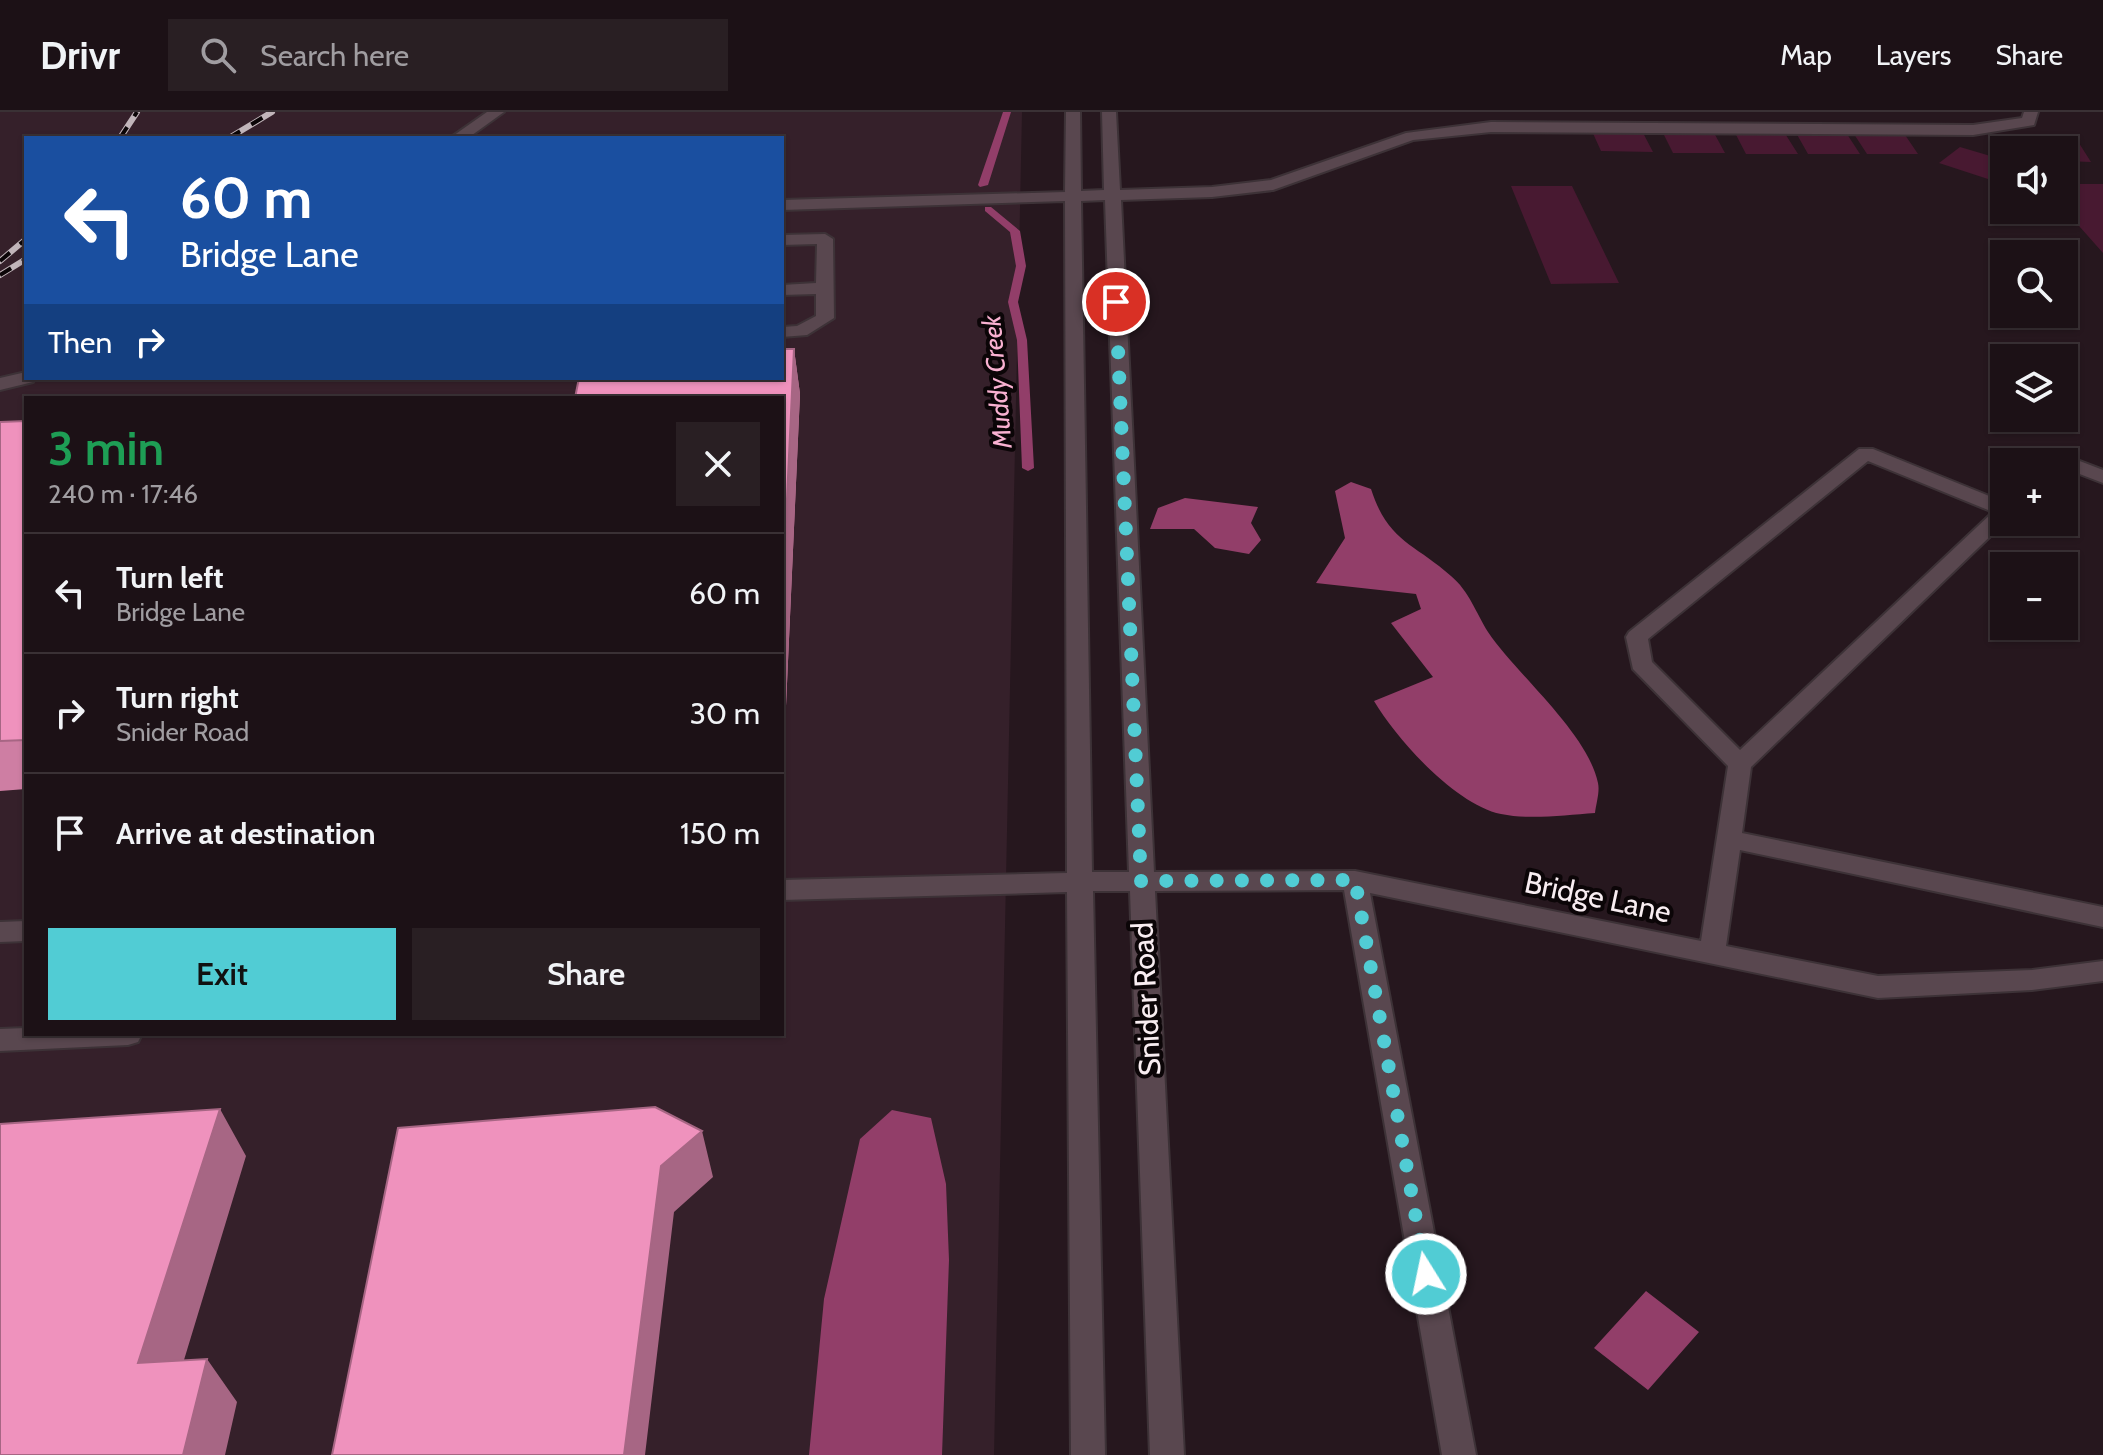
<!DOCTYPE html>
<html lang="en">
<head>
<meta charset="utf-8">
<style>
  :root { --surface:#1c1116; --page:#291f23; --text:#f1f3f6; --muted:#a09da1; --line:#3a3135; --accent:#51ccd4 }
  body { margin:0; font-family:Cabin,sans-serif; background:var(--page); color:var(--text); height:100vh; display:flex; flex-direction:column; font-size:30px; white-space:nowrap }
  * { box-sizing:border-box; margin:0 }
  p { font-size:26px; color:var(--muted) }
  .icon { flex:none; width:44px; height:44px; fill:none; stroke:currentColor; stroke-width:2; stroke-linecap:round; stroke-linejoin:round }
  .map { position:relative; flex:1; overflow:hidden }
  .drawer { position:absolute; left:24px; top:284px; width:760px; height:640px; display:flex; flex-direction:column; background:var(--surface); border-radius:0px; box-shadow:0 2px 6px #0004,0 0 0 2px var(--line) }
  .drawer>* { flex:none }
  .hud { position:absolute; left:24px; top:24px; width:760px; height:244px; border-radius:0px; box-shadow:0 2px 6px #0004,0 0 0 2px var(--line); background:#1a4fa0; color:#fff; overflow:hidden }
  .tools { position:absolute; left:1990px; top:24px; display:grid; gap:16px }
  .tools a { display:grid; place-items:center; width:88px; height:88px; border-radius:0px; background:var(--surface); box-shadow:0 2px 6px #0004,0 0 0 2px var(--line); font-size:40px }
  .pin { position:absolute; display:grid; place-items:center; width:68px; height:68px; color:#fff; margin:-34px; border:4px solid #fff; border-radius:50%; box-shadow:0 2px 8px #0007 }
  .me { position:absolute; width:88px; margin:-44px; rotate:350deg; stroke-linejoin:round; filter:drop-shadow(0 0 6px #0008) }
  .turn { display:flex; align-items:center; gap:28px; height:168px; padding:0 24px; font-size:36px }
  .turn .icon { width:104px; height:104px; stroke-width:2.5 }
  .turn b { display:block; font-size:56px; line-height:68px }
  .then { display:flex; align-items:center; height:76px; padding:0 24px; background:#0003; gap:16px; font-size:30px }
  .round { display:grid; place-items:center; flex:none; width:84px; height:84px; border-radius:0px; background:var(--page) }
  .overview { display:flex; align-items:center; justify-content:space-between; height:136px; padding:0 24px }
  h1 { font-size:48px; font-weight:600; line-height:60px; color:#1e9e55 }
  .action { display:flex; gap:16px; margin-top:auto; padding:16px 24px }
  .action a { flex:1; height:92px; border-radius:0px; background:var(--accent); color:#111; font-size:32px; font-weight:600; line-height:92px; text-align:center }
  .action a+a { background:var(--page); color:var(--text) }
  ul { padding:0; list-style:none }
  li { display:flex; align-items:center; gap:24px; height:120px; padding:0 24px; border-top:2px solid var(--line) }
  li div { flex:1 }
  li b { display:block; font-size:30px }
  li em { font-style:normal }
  header { display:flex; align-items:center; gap:48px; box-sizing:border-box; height:112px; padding:0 40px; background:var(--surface); border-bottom:2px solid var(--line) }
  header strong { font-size:38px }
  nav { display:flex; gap:44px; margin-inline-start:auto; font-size:28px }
  .search { width:560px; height:72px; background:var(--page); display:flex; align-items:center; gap:20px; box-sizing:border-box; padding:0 28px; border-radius:0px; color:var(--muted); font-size:30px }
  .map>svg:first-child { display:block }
</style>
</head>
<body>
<header>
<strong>Drivr</strong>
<div class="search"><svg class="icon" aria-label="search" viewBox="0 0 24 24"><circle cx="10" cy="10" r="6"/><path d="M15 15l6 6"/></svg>Search here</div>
<nav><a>Map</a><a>Layers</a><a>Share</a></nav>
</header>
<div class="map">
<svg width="2103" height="1343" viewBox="0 0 2103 1343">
  <rect width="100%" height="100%" fill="#26171e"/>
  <!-- built -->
  <path fill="#35202a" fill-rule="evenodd" d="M0,0H1022L994,1343H0ZM26,26H782V266H26ZM26,286H782V922H26Z"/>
  <!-- green -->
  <path fill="#481931" d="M1591,17H1641L1653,40L1601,39Z
    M1662,19H1713L1725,41H1673Z
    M1734,19L1784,20L1798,42H1746Z
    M1795,19H1845L1860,42H1808Z
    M1852,19L1903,20L1918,42H1867Z
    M2027,25L2077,28L2091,50L2064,49V38H2035Z
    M1960,35L2004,48V53L1988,67L1939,51Z
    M2064,72H2103V141L2064,97Z
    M1511,74H1572L1619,171L1551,172Z"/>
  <!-- water -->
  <path fill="#923e69" d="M1351,370L1371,377C1388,430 1414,431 1451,464C1469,479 1476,501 1488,520C1518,564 1587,620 1598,671C1600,680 1596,692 1595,701C1565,703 1530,708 1501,702C1456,693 1397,628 1374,589L1433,565L1391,511L1421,497L1416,482L1316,471L1345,426L1335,379Z
    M1185,386L1258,395L1251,411L1261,428L1249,442L1215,436L1194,417H1150L1158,396Z
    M892,998L931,1006L946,1072L949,1148L942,1343H809L824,1187L860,1027Z
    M1646,1179L1699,1220L1648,1278L1594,1236Z"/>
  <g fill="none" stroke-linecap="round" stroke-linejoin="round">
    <!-- stream -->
    <path fill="#923e69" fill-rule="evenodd" d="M1003,0H1011L988,73L980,75L978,73Z
      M985,95H991L1020,119L1026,154L1018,190L1027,228L1034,356L1028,359L1022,356L1017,228L1008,190L1016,154L1010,120L985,99Z"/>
    <defs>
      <path id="minor" d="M487,0H504L468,26H450Z
        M1066,0H1080L1081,79L1104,78L1102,0H1116L1120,78L1212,75L1271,68L1406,21L1491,10L1973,13L2022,6L2024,0H2038L2034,13L1973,23L1491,20L1413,28L1273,78L1212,85L1121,88L1154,760L1355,759L1701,829L1728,654L1633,557L1626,525L1629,520L1859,337H1873L2004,390L2005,410L1751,655L1742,721L2103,795V815L1740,738L1726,834L1878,864L2032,858L2103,849V869L2032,878L1878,886L1370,781L1476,1343H1442L1344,778L1155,779L1184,1343H1150L1130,779H1093L1105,1343H1071L1067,780L782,788V768L1067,761L1065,89L782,98V88L1065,80ZM1105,88L1129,760H1092L1081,89ZM1868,349L1993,400L1740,638L1652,550L1648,527Z
        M825,122L833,127L834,206L807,223L782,225V215L797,214L816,204V182L782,183V173L816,171L817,132L782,133V123Z
        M26,260V266H35L33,270L0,278V266Z
        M2059,341L2103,358V371L2064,356V350H2046L2052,343Z
        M26,809V829L0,830V810Z
        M26,916V922H142L138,930L128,933L0,939V917Z"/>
    </defs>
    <!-- minor casing -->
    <use href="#minor" stroke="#3d3237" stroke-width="4"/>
    <!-- minor -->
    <use href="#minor" fill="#59474f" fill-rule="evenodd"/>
    <defs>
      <path id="rail" d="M120,26L137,0
        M229,26L272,0
        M0,149L26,127
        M0,163L26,147"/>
    </defs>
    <!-- rail casing -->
    <use href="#rail" stroke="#c1b5ba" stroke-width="6"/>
    <!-- rail -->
    <use href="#rail" stroke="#0b0507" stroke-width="4" stroke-dasharray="13" stroke-linecap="butt"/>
  </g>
  <!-- wall -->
  <path fill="#ce7ea3" d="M794,237L800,282L786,594L782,595V286H575Z
    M26,309V677L0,679V310Z"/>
  <!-- shaded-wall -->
  <path fill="#a76684" d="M794,237L800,282L786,594L782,564V494Z
    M220,997L246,1044L170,1294L138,1251Z
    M702,1019L713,1065L674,1100L645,1343H624L661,1054Z
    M207,1247L237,1290L225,1343H183Z"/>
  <!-- building -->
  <path fill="#ef92bd" stroke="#a76684" stroke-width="2" d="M782,237H794L782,494V286H566H575L579,266H782Z
    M26,309V628L0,629V310Z
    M655,995L702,1019L661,1054L624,1343H332L398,1016Z
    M220,997L138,1251L207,1247L183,1343H0V1012Z"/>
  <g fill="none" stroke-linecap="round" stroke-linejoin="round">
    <!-- route -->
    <path stroke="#51ccd4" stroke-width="14" stroke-dasharray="0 25.2" d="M1116,190L1141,769L1355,768L1426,1162"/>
  </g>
  <g text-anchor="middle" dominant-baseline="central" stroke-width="8" stroke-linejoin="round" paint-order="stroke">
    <!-- far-water labels -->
    <g font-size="26" font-style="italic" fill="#f9b1d1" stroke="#0b0507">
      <text transform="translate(997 270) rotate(-95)">Muddy Creek</text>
    </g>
    <!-- street labels -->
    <g font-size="30" fill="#f8edf1" stroke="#0b0507">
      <text transform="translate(1598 785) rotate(12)">Bridge Lane</text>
      <text transform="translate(1146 887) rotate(-93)">Snider Road</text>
    </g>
  </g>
</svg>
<div class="tools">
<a><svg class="icon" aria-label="sound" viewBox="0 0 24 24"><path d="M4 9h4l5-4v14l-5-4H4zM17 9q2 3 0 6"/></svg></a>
<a><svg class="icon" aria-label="search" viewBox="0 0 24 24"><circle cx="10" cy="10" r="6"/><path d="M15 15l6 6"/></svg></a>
<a><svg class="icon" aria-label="layers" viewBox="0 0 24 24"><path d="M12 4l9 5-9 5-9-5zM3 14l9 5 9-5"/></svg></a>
<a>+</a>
<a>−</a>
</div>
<div class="pin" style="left:1116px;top:190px;background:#d93025"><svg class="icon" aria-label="arrive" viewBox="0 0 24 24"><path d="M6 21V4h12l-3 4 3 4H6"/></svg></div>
<svg class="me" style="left:1426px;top:1162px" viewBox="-20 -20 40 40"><circle r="17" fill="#51ccd4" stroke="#fff" stroke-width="3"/><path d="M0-11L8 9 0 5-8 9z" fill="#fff"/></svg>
<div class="hud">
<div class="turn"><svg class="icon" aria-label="left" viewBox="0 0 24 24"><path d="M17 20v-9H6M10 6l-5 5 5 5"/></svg><div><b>60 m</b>Bridge Lane</div></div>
<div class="then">Then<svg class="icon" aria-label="right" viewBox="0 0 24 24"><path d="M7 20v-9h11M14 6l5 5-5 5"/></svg></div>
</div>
<section class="drawer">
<div class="overview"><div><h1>3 min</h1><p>240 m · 17:46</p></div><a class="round"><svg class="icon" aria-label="close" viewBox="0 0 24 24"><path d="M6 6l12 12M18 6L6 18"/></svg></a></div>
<ul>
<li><svg class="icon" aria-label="left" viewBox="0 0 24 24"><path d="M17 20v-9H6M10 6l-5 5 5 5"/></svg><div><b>Turn left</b><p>Bridge Lane</p></div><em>60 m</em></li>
<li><svg class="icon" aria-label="right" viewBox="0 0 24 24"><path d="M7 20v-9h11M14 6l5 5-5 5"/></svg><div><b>Turn right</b><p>Snider Road</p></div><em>30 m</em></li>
<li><svg class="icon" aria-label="arrive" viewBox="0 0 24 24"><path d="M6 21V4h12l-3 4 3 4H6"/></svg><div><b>Arrive at destination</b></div><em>150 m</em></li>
</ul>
<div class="action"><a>Exit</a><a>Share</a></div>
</section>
</div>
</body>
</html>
